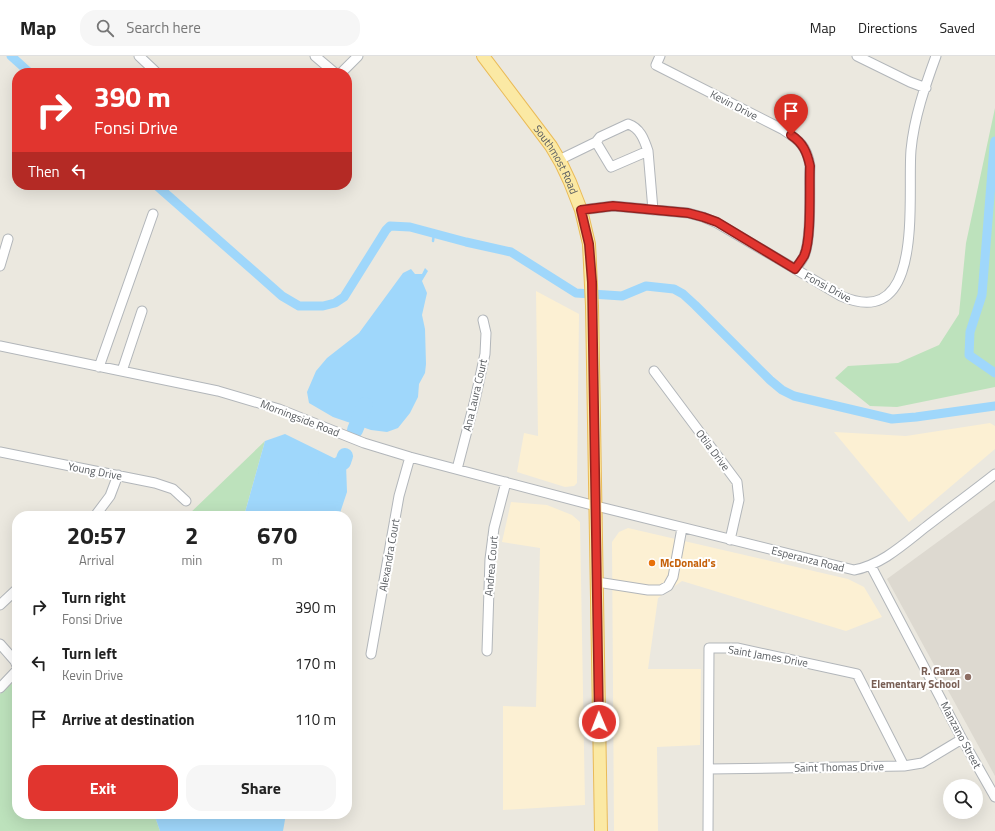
<!DOCTYPE html>
<html lang="en">
<head>
<meta charset="utf-8">
<style>
  :root { --surface:#fff; --page:#f6f6f6; --text:#222; --muted:#767676; --line:#e0e0e0; --accent:#e1352f }
  body { margin:0; font-family:"Titillium Web",sans-serif; background:var(--page); color:var(--text); height:100vh; display:flex; flex-direction:column; font-size:15px; white-space:nowrap }
  * { box-sizing:border-box; margin:0 }
  p { font-size:13px; color:var(--muted) }
  .icon { flex:none; width:22px; height:22px; fill:none; stroke:currentColor; stroke-width:2; stroke-linecap:round; stroke-linejoin:round }
  .map { position:relative; flex:1; overflow:hidden }
  .details { position:absolute; left:12px; top:455px; width:340px; height:308px; display:flex; flex-direction:column; background:var(--surface); border-radius:16px; box-shadow:0 4px 16px #0002 }
  .details>* { flex:none }
  .guide { position:absolute; left:12px; top:12px; width:340px; height:122px; border-radius:16px; box-shadow:0 4px 16px #0002; background:#e1352f; color:#fff; overflow:hidden }
  .buttons { position:absolute; left:943px; top:723px; display:grid; gap:8px }
  .buttons a { display:grid; place-items:center; width:40px; height:40px; border-radius:50%; background:var(--surface); box-shadow:0 4px 16px #0002; font-size:20px }
  .pin { position:absolute; display:grid; place-items:center; width:34px; height:34px; color:#fff; margin:-41px -17px; border-radius:50% 50% 50% 0; rotate:-45deg; box-shadow:0 0 4px #0007 }
  .pin .icon { rotate:45deg }
  .me { position:absolute; width:44px; margin:-22px; rotate:359deg; stroke-linejoin:round; filter:drop-shadow(0 0 3px #0008) }
  .turn { display:flex; align-items:center; gap:14px; height:84px; padding:0 16px; font-size:18px }
  .turn .icon { width:52px; height:52px; stroke-width:2.5 }
  .turn b { display:block; font-size:28px; line-height:34px }
  .then { display:flex; align-items:center; height:38px; padding:0 16px; background:#0003; gap:8px; font-size:15px }
  .eta { display:flex; justify-content:space-evenly; align-items:center; height:68px; text-align:center }
  .eta b { font-size:24px; font-weight:700; line-height:28px }
  .action { display:flex; gap:8px; margin-top:auto; padding:8px 16px }
  .action a { flex:1; height:46px; border-radius:16px; background:var(--accent); color:#fff; font-size:16px; font-weight:700; line-height:46px; text-align:center }
  .action a+a { background:var(--page); color:var(--text) }
  ul { padding:0; list-style:none }
  li { display:flex; align-items:center; gap:12px; height:56px; padding:0 16px }
  li div { flex:1 }
  li b { display:block; font-size:15px }
  li em { font-style:normal }
  header { display:flex; align-items:center; gap:24px; box-sizing:border-box; height:56px; padding:0 20px; background:var(--surface); border-bottom:1px solid var(--line) }
  header strong { font-size:19px }
  nav { display:flex; gap:22px; margin-inline-start:auto; font-size:14px }
  .search { width:280px; height:36px; background:var(--page); display:flex; align-items:center; gap:10px; box-sizing:border-box; padding:0 14px; border-radius:16px; color:var(--muted); font-size:15px }
  .map>svg:first-child { display:block }
</style>
</head>
<body>
<header>
<strong>Map</strong>
<div class="search"><svg class="icon" aria-label="search" viewBox="0 0 24 24"><circle cx="10" cy="10" r="6"/><path d="M15 15l6 6"/></svg>Search here</div>
<nav><a>Map</a><a>Directions</a><a>Saved</a></nav>
</header>
<div class="map">
<svg width="995" height="775" viewBox="0 0 995 775">
  <rect width="100%" height="100%" fill="#ebe8df"/>
  <!-- commercial -->
  <path fill="#fcf0d3" d="M536,235L579,258L577,427L574,430L565,431L517,416L524,377L538,380Z
    M990,367L995,370V393L909,466L834,376L906,380Z
    M511,446L547,449L572,459L580,466L585,749L503,754V650L536,651L540,492L502,486Z
    M628,472L848,523L864,531L882,561L846,575L682,525L658,542L648,613H701L700,689L657,691L658,775H614L612,486L619,476Z"/>
  <!-- education -->
  <path fill="#ddd9d0" d="M995,444V720L887,523Z"/>
  <!-- green -->
  <path fill="#bde2bc" d="M995,52V331L897,351L870,350L835,322L848,310L898,307L939,289L959,258L966,187Z
    M265,385L244,460H187Z
    M17,623V758H154L160,775H0V638Z"/>
  <!-- water -->
  <path fill="#9fd7fb" d="M425,212L428,215L422,225L427,237L422,259L425,273L426,308L425,317L419,328L418,341L410,357L398,372L387,376L371,374L333,361L309,347L307,336L316,315L327,302L359,277L403,217L411,213L415,218H422Z
    M285,378L346,408L347,436L339,460H244L265,385Z
    M154,758H286L283,775H160Z"/>
  <g fill="none" stroke-linecap="round" stroke-linejoin="round">
    <!-- stream -->
    <path stroke="#9fd7fb" stroke-width="2.5" d="M433,185L434,177"/>
    <!-- canal -->
    <path stroke="#9fd7fb" stroke-width="9" d="M11,0L30,17
      M995,85L994,90L982,239L970,276L969,299L995,317
      M156,129L282,240L299,250H323L335,247L344,241L386,174L390,170L410,171L466,186L511,196L576,237L622,240L646,230L674,233L683,238L695,249L770,324L782,334L794,340L892,363L916,361L995,350"/>
    <!-- river -->
    <path stroke="#9fd7fb" stroke-width="16" d="M355,374L365,349
      M326,418L343,406L345,400"/>
    <defs>
      <path id="minor" d="M139,0L157,17
        M315,0L335,17
        M660,0L656,9L782,73C799,84 807,90 810,110C809,131 812,183 804,200C802,205 798,209 795,213
        M857,0L910,26L926,32
        M341,17L358,0
        M596,86L600,81L628,68C640,72 644,83 648,95
        M559,104L596,86L611,111L648,95L653,154
        M581,154L613,150L688,157L703,161L717,167L841,240C926,277 907,140 911,94C914,62 925,30 936,0
        M0,210L8,183
        M0,290L218,335L279,353L364,387L410,401L596,450L854,514C882,509 905,487 927,470C949,453 972,436 995,418
        M99,311L153,158
        M122,315L142,255
        M654,315L737,426L739,444L730,484
        M0,396L155,427L173,433L186,445
        M457,413L475,344L485,298L486,277L483,264
        M95,460L110,440L118,419
        M871,510L962,683L995,741
        M597,526L648,534H661L668,530L673,521L682,472
        M0,549L17,533
        M0,588L15,605L17,610
        M487,595L490,503L494,472L506,426
        M371,598L399,440L410,401
        M0,632L17,614V612
        M709,713L904,710L922,707L962,683
        M708,775L709,592H737L857,618L904,710"/>
      <g id="major">
        <path id="s1" d="M483,0L551,90L561,107L570,126L581,154L589,188L592,250L601,775"/>
      </g>
    </defs>
    <!-- minor casing -->
    <use href="#minor" stroke="#b2b6ba" stroke-width="11"/>
    <!-- major casing -->
    <use href="#major" stroke="#eabb58" stroke-width="14"/>
    <!-- minor -->
    <use href="#minor" stroke="#fff" stroke-width="9"/>
    <!-- major -->
    <use href="#major" stroke="#fbe9a4" stroke-width="12"/>
  </g>
  <g fill="none" stroke-linecap="round" stroke-linejoin="round">
    <defs>
      <path id="route" d="M599,666L592,226L589,188L581,154L613,150L688,157L703,161L717,166L795,213C798,209 801,205 804,200C812,183 809,131 810,110C807,96 803,87 791,79"/>
    </defs>
    <!-- route casing -->
    <use href="#route" stroke="#92221f" stroke-width="10"/>
    <!-- route -->
    <use href="#route" stroke="#e1352f" stroke-width="7"/>
  </g>
  <!-- markers -->
  <circle fill="#e8710a" stroke="#fff" stroke-width="1.5" cx="652" cy="507" r="4"/>
  <circle fill="#8d6e63" stroke="#fff" stroke-width="1.5" cx="968" cy="621" r="4"/>
  <g text-anchor="middle" dominant-baseline="central" stroke-width="4" stroke-linejoin="round" paint-order="stroke">
    <!-- street labels -->
    <g font-size="11" fill="#585c60" stroke="#fff">
      <text transform="translate(734 49) rotate(27)">Kevin Drive</text>
      <text stroke="none"><textPath href="#s1" startOffset="127">Southmost Road</textPath></text>
      <text transform="translate(828 231) rotate(28)">Fonsi Drive</text>
      <text transform="translate(475 339) rotate(-77)">Ana Laura Court</text>
      <text transform="translate(300 362) rotate(21)">Morningside Road</text>
      <text transform="translate(713 394) rotate(53)">Otila Drive</text>
      <text transform="translate(95 415) rotate(11)">Young Drive</text>
      <text transform="translate(389 499) rotate(-80)">Alexandra Court</text>
      <text transform="translate(808 503) rotate(14)">Esperanza Road</text>
      <text transform="translate(491 510) rotate(-85)">Andrea Court</text>
      <text transform="translate(768 600) rotate(10)">Saint James Drive</text>
      <text transform="translate(961 679) rotate(62)">Manzano Street</text>
      <text transform="translate(839 711) rotate(-1)">Saint Thomas Drive</text>
    </g>
    <!-- food labels -->
    <g font-size="11" font-weight="bold" fill="#c56008" stroke="#fff" text-anchor="start">
      <text x="660" y="507">McDonald's</text>
    </g>
    <!-- education labels -->
    <g font-size="11" font-weight="bold" fill="#785e54" stroke="#fff" text-anchor="end">
      <text x="960" y="615">R. Garza<tspan x="960" dy="13">Elementary School</tspan></text>
    </g>
  </g>
</svg>
<div class="buttons">
<a><svg class="icon" aria-label="search" viewBox="0 0 24 24"><circle cx="10" cy="10" r="6"/><path d="M15 15l6 6"/></svg></a>
</div>
<div class="pin" style="left:791px;top:79px;background:#d93025"><svg class="icon" aria-label="arrive" viewBox="0 0 24 24"><path d="M6 21V4h12l-3 4 3 4H6"/></svg></div>
<svg class="me" style="left:599px;top:666px" viewBox="-20 -20 40 40"><circle r="17" fill="#e1352f" stroke="#fff" stroke-width="3"/><path d="M0-11L8 9 0 5-8 9z" fill="#fff"/></svg>
<div class="guide">
<div class="turn"><svg class="icon" aria-label="right" viewBox="0 0 24 24"><path d="M7 20v-9h11M14 6l5 5-5 5"/></svg><div><b>390 m</b>Fonsi Drive</div></div>
<div class="then">Then<svg class="icon" aria-label="left" viewBox="0 0 24 24"><path d="M17 20v-9H6M10 6l-5 5 5 5"/></svg></div>
</div>
<section class="details">
<div class="eta">
<div><b>20:57</b><p>Arrival</p></div>
<div><b>2</b><p>min</p></div>
<div><b>670</b><p>m</p></div>
</div>
<ul>
<li><svg class="icon" aria-label="right" viewBox="0 0 24 24"><path d="M7 20v-9h11M14 6l5 5-5 5"/></svg><div><b>Turn right</b><p>Fonsi Drive</p></div><em>390 m</em></li>
<li><svg class="icon" aria-label="left" viewBox="0 0 24 24"><path d="M17 20v-9H6M10 6l-5 5 5 5"/></svg><div><b>Turn left</b><p>Kevin Drive</p></div><em>170 m</em></li>
<li><svg class="icon" aria-label="arrive" viewBox="0 0 24 24"><path d="M6 21V4h12l-3 4 3 4H6"/></svg><div><b>Arrive at destination</b></div><em>110 m</em></li>
</ul>
<div class="action"><a>Exit</a><a>Share</a></div>
</section>
</div>
</body>
</html>
